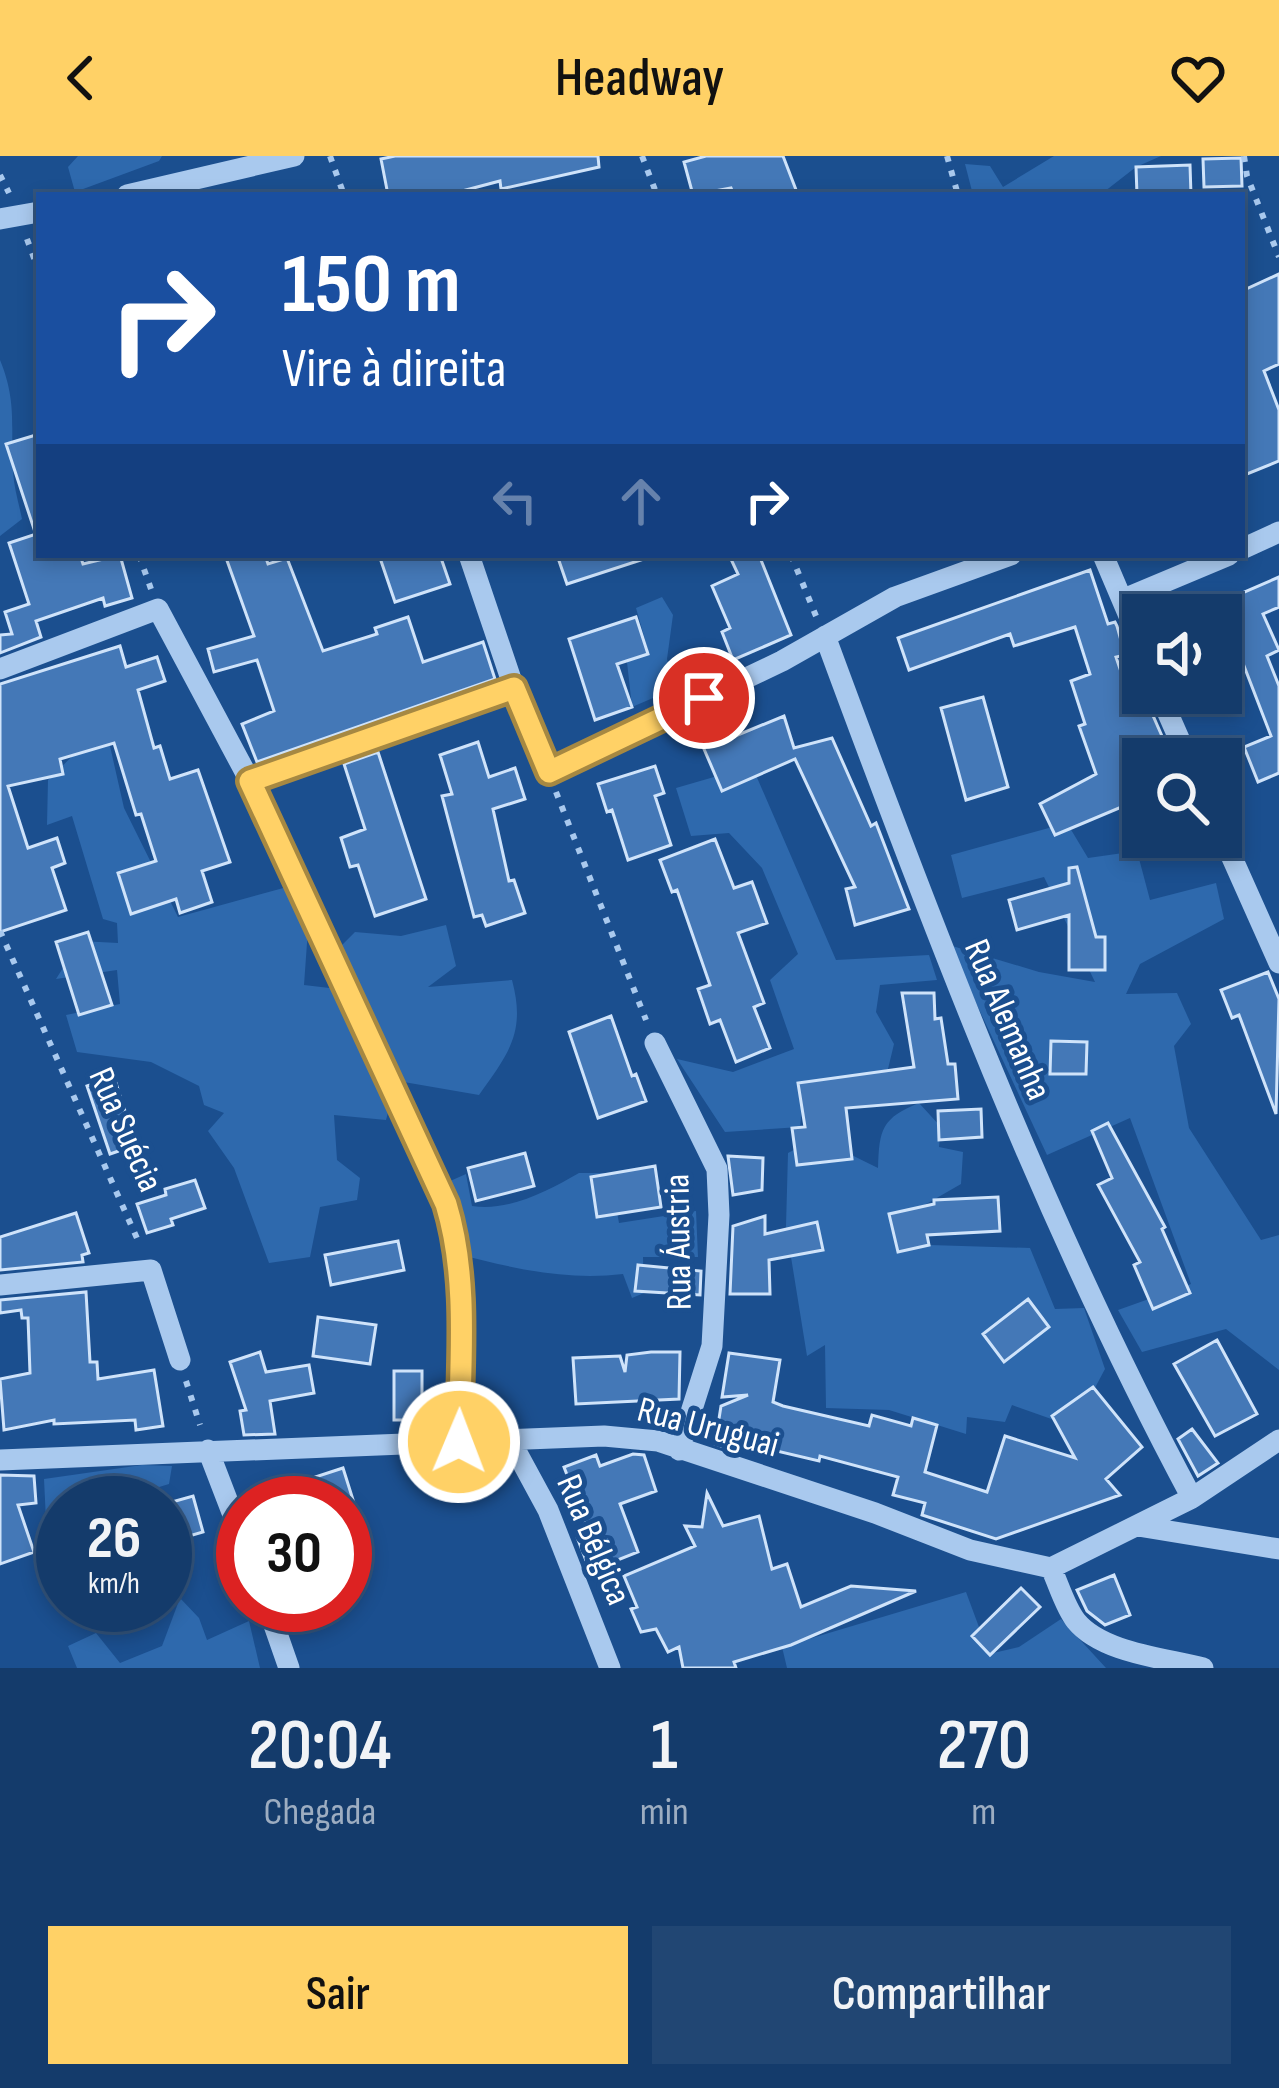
<!DOCTYPE html>
<html lang="pt">
<head>
<meta charset="utf-8">
<style>
  :root { --surface:#143b6b; --page:#214673; --text:#f1f3f6; --muted:#9dadc1; --line:#33557e; --accent:#ffd166 }
  body { margin:0; font-family:"Sofia Sans Condensed",sans-serif; background:var(--page); color:var(--text); height:100vh; display:flex; flex-direction:column; font-size:45px; white-space:nowrap }
  * { box-sizing:border-box; margin:0 }
  p { font-size:39px; color:var(--muted) }
  .icon { flex:none; width:66px; height:66px; fill:none; stroke:currentColor; stroke-width:2; stroke-linecap:round; stroke-linejoin:round }
  .map { position:relative; height:1512px; overflow:hidden }
  .side { display:flex; flex-direction:column; background:var(--surface); flex:1 }
  .side>* { flex:none }
  .top-card { position:absolute; left:36px; top:36px; width:1209px; height:366px; border-radius:0px; box-shadow:0 6px 18px #0003,0 0 0 3px var(--line); background:#1a4fa0; color:#fff; overflow:hidden }
  .fabs { position:absolute; left:1122px; top:438px; display:grid; gap:24px }
  .fabs a { display:grid; place-items:center; width:120px; height:120px; border-radius:0px; background:var(--surface); box-shadow:0 6px 18px #0003,0 0 0 3px var(--line); font-size:60px }
  .speed { position:absolute; left:36px; top:1320px; display:flex; gap:24px; font-size:60px; font-weight:700; text-align:center }
  .speed>* { display:grid; place-content:center; width:156px; height:156px; border-radius:50%; background:var(--surface); box-shadow:0 6px 18px #0003,0 0 0 3px var(--line); line-height:1 }
  .speed small { font-size:30px; font-weight:400 }
  .speed .limit { border:18px solid #d22; background:#fff; color:#111 }
  .pin { position:absolute; display:grid; place-items:center; width:102px; height:102px; color:#fff; margin:-51px; border:6px solid #fff; border-radius:50%; box-shadow:0 3px 12px #0007 }
  .me { position:absolute; width:132px; margin:-66px; rotate:1deg; stroke-linejoin:round; filter:drop-shadow(0 0 9px #0008) }
  .turn { display:flex; align-items:center; gap:42px; height:252px; padding:0 48px; font-size:54px }
  .turn .icon { width:156px; height:156px; stroke-width:2.5 }
  .turn b { display:block; font-size:84px; line-height:102px }
  .lanes { display:flex; align-items:center; height:114px; padding:0 48px; background:#0003; justify-content:center; gap:60px; direction:ltr }
  .lanes .off { opacity:.35 }
  .eta { display:flex; justify-content:space-evenly; align-items:center; height:204px; text-align:center }
  .eta b { font-size:72px; font-weight:600; line-height:84px }
  .button { display:flex; gap:24px; margin-top:auto; padding:24px 48px }
  .button a { flex:1; height:138px; border-radius:0px; background:var(--accent); color:#111; font-size:48px; font-weight:600; line-height:138px; text-align:center }
  .button a+a { background:var(--page); color:var(--text) }
  header { display:flex; justify-content:space-between; align-items:center; height:156px; padding:0 48px; background:var(--accent); color:#111; font-size:54px; font-weight:600 }
  .map>svg:first-child { display:block }
</style>
</head>
<body>
<header><svg class="icon" aria-label="back" viewBox="0 0 24 24"><path d="M15 5l-7 7 7 7"/></svg>Headway<svg class="icon" aria-label="heart" viewBox="0 0 24 24"><path d="M12 20l-8-8c-3-5 5-10 8-4 3-6 11-1 8 4z"/></svg></header>
<div class="map">
<svg width="1279" height="1512" viewBox="0 0 1279 1512">
  <rect width="100%" height="100%" fill="#1b4f8f"/>
  <!-- green -->
  <path fill="#2e69ad" d="M78,0H162L159,5L75,36L68,11Z
    M1054,0H1161L1136,11L1100,39H973L965,8L990,10L1003,31Z
    M0,204C18,248 10,273 13,316C14,332 19,348 22,363L0,380Z
    M662,441L673,459L667,503L674,533L632,551L627,506L648,494L636,452Z
    M105,568L124,652L178,761L298,728L309,759L304,829L338,833L391,945L386,964L334,959L337,1004L360,1022L357,1044L320,1051L310,1101L269,1107L234,1012L208,975L224,957L204,949L199,930L151,906L77,896L66,859L120,848L117,814L56,823L80,785L118,787L117,767L103,763L72,660L47,669L48,624Z
    M752,610L836,804L929,799L937,824L880,829L876,856L894,888L888,913L804,935L800,971L725,976L677,903L733,916L794,893L770,824L798,798L762,712L729,677L691,680L676,632Z
    M1067,667L1088,702L1137,695L1150,744L1216,727L1224,763L1140,808L1126,838L1177,837L1191,868L1174,890L1189,972L1261,1084L1279,1079V1214L1226,1173L1142,1196L1118,1154L1191,1128L1130,962L1047,999L949,789L1039,816L1095,826L1044,721L962,742L951,699Z
    M446,769L456,810L428,831L512,824C526,876 509,897 479,939L398,925L340,791L355,776L401,780Z
    M919,947L941,971L939,991L963,996L961,1028L921,1051L930,1089L1030,1092L1055,1153L1084,1152L1105,1213L1074,1271L1012,1249L1005,1266L967,1261L966,1278L889,1254L826,1252L825,1189L807,1200L786,1070L788,997L817,982L878,1012C879,973 882,962 919,947Z
    M579,1017H610L619,1067L696,1055L698,1101H643L644,1137L632,1142L623,1118C566,1125 512,1112 457,1098L448,1026L466,1018L472,1050C508,1056 548,1035 579,1017Z
    M142,1309L172,1310L169,1328L146,1335L134,1347H63V1408L48,1405L44,1323Z
    M966,1436L989,1498L1019,1491L1061,1463L1106,1512H787L782,1491Z
    M180,1442L199,1462L207,1484L249,1465L260,1512H77L68,1490L96,1477L120,1507L162,1490Z"/>
  <!-- building -->
  <path fill="#4478b7" stroke="#cfe3fa" stroke-width="3" d="M395,0H598L599,11L501,33L500,25L447,39H388L381,3Z
    M706,0H783L798,39H734L731,32L693,39L684,6Z
    M1241,2L1242,30L1204,31L1203,3Z
    M1190,9L1191,39H1137L1136,11Z
    M1279,118V208L1264,215L1279,254V305L1242,320V135Z
    M39,278V372L34,373L6,288Z
    M39,377V399H80L83,408L120,399L132,442L105,450L103,442L36,465L41,481L0,497V479L12,478L5,456L29,448L9,387Z
    M225,399H265L268,408L287,402L323,495L377,478L375,472L408,461L423,506L483,486L495,523L257,606L242,568L274,555L257,504L214,516L208,493L254,480Z
    M379,399H440L450,428L395,446Z
    M557,399H640L641,404L567,428Z
    M729,399H759L791,479L733,504L722,476L730,472L712,430L738,418Z
    M1090,414L1108,468L1115,466L1117,470L1125,499L1116,501L1133,551L1147,546L1172,603H1143V642L1055,679L1040,648L1096,618L1079,570L1085,568L1071,525L1090,518L1075,471L1014,490L1010,478L909,514L898,482Z
    M1279,421V451L1263,458L1279,494L1267,500L1279,530V617L1258,626L1244,591L1271,580L1244,510L1238,512L1221,470V459H1216L1212,450Z
    M636,461L648,498L617,508L632,551L595,564L569,483Z
    M120,490L126,511L157,501L165,525L138,534L154,592L160,590L170,623L198,614L230,706L202,715L212,746L180,757L176,743L131,758L118,717L156,705L141,658L136,659L114,587L60,603L63,618L8,630L28,692L57,682L65,707L52,712L66,754L0,776V528Z
    M983,541L1008,631L966,644L941,552Z
    M784,560L794,592L832,582L871,670L876,667L909,753L855,769L846,733L855,731L795,603L722,635L701,586L730,574L733,581Z
    M478,586L489,621L515,612L525,643L493,653L509,725L514,724L525,757L486,770L482,759L474,761L442,640L452,638L440,599Z
    M378,596L426,743L375,760L358,709L350,711L341,682L365,673L344,608Z
    M655,610L664,637L655,640L671,689L628,704L612,654L607,656L598,628Z
    M715,683L734,732L752,726L767,767L738,777L764,847L754,851L770,892L736,906L720,864L710,868L698,833L710,829L677,734L672,736L660,704Z
    M1077,711L1096,781H1105V814H1069V759L1017,774L1009,744L1069,727V712Z
    M88,776L112,849L79,859L56,786Z
    M1268,816L1279,843L1276,958L1239,859L1232,862L1221,834Z
    M902,837H934L935,863L941,862L948,908H955L958,943L846,952L852,1003L797,1009L792,972L805,971L798,927L914,911Z
    M611,860L632,920L636,918L646,945L598,962L569,876Z
    M1051,885L1087,886L1086,918H1050Z
    M114,921L136,989L110,998L87,930Z
    M981,953L982,981L939,984L938,955Z
    M1108,967L1165,1071L1162,1073L1190,1137L1153,1153L1134,1109L1140,1106L1098,1029L1112,1022L1092,975Z
    M525,997L534,1030L476,1045L468,1012Z
    M728,1000L763,1002L762,1034L733,1039Z
    M655,1010L661,1051L597,1061L591,1021Z
    M195,1024L205,1052L171,1063L173,1069L147,1077L137,1048L166,1039L165,1033Z
    M998,1041L1000,1075L927,1079L929,1089L898,1096L889,1058L934,1048V1044Z
    M76,1057L89,1097L82,1099L83,1106L0,1114V1081Z
    M765,1060V1078L817,1066L823,1094L769,1104L770,1138H730L733,1070Z
    M398,1085L404,1114L331,1129L325,1099Z
    M638,1109L701,1115L700,1139L635,1135Z
    M86,1136L90,1206H97L98,1223L154,1214L163,1270L136,1274L135,1264L54,1268V1264L4,1274L0,1223L30,1217L28,1162H22L21,1154L0,1157V1144Z
    M1028,1143L1049,1171L1004,1206L983,1178Z
    M318,1161L376,1169L370,1208L313,1200Z
    M1217,1184L1257,1258L1215,1280L1174,1208Z
    M260,1196L266,1216L309,1209L314,1237L270,1245L275,1278L244,1279L240,1255L246,1254L230,1206Z
    M651,1196H680L679,1243L576,1248L573,1202L620,1200L625,1216L627,1199Z
    M729,1197L780,1204L773,1246L783,1250L869,1270L872,1259L911,1270L913,1262L937,1269L925,1316L987,1336L1005,1280L1075,1302L1052,1260L1093,1231L1142,1291L1106,1323L1120,1339L996,1383L922,1359L925,1347L893,1339L898,1321L820,1300L819,1305L743,1287L740,1296L715,1288L721,1250L748,1239L722,1241Z
    M394,1215H422V1264H394Z
    M1192,1273L1218,1307L1198,1320L1178,1283Z
    M633,1298L644,1299L656,1335L620,1348L638,1396L590,1415L577,1381L589,1376L564,1311L596,1299L600,1310Z
    M343,1312L354,1347H252L251,1342Z
    M0,1319L34,1320L36,1347L18,1349L34,1396L0,1408Z
    M707,1337L723,1370L759,1360L772,1413L787,1408L801,1451L851,1430L916,1435L791,1489L734,1506L736,1512H683L679,1491L668,1496L656,1473L641,1476L631,1453L637,1451L624,1420L695,1390L685,1370L702,1371Z
    M193,1340L203,1376L165,1387V1348Z
    M1114,1419L1130,1459L1105,1469L1087,1455L1077,1434Z
    M1021,1432L1040,1451L990,1499L972,1480Z"/>
  <g fill="none" stroke-linecap="round" stroke-linejoin="round">
    <!-- path -->
    <path stroke="#a9c9ee" stroke-width="6" stroke-dasharray="6 9" stroke-linecap="butt" d="M330,0L344,39
      M642,0L657,39
      M947,0L958,39
      M1244,0L1247,20L1279,101
      M0,19L9,37
      M27,83L39,116
      M139,399L151,433
      M791,399L816,460
      M556,636L646,864
      M0,775L140,1089
      M186,1225L200,1269"/>
    <!-- minor -->
    <path stroke="#a9c9ee" stroke-width="21" d="M127,39L294,0
      M0,63L39,56
      M1242,393L1279,376
      M469,399L514,532L549,616L782,505L895,441L1011,399
      M1103,399L1143,493
      M1124,443L1229,399
      M825,480C933,773 1044,1066 1192,1342
      M0,513L158,453L250,625L446,1048C469,1123 461,1208 459,1286
      M1159,537L1188,603
      M250,625L514,532
      M1221,677L1279,807
      M655,887L717,1013L719,1059L712,1190L679,1294
      M0,1129L151,1114L180,1204
      M510,1284L548,1354L610,1512
      M208,1294L243,1385
      M0,1304L604,1280L658,1285L875,1357L970,1394L1051,1412L1192,1342L1279,1284
      M1138,1370L1279,1393
      M1051,1412C1059,1429 1065,1451 1076,1465C1102,1497 1165,1502 1203,1512
      M267,1449L289,1512"/>
  </g>
  <g fill="none" stroke-linecap="round" stroke-linejoin="round">
    <defs>
      <path id="route" d="M459,1286C460,1208 469,1123 446,1048L250,625L514,532L549,616L704,542"/>
    </defs>
    <!-- route casing -->
    <use href="#route" stroke="#a68842" stroke-width="30"/>
    <!-- route -->
    <use href="#route" stroke="#ffd166" stroke-width="21"/>
  </g>
  <g text-anchor="middle" dominant-baseline="central" stroke-width="10" stroke-linejoin="round" paint-order="stroke">
    <!-- street labels -->
    <g font-size="36" fill="#fff" stroke="#1b4f8f">
      <text transform="translate(1007 864) rotate(67)">Rua Alemanha</text>
      <text transform="translate(125 974) rotate(66)">Rua Suécia</text>
      <text transform="translate(679 1086) rotate(-91)">Rua Áustria</text>
      <text transform="translate(708 1272) rotate(15)">Rua Uruguai</text>
      <text transform="translate(593 1384) rotate(67)">Rua Bélgica</text>
    </g>
  </g>
</svg>
<div class="fabs">
<a><svg class="icon" aria-label="sound" viewBox="0 0 24 24"><path d="M4 9h4l5-4v14l-5-4H4zM17 9q2 3 0 6"/></svg></a>
<a><svg class="icon" aria-label="search" viewBox="0 0 24 24"><circle cx="10" cy="10" r="6"/><path d="M15 15l6 6"/></svg></a>
</div>
<div class="speed"><div>26<small>km/h</small></div><div class="limit">30</div></div>
<div class="pin" style="left:704px;top:542px;background:#d93025"><svg class="icon" aria-label="arrive" viewBox="0 0 24 24"><path d="M6 21V4h12l-3 4 3 4H6"/></svg></div>
<svg class="me" style="left:459px;top:1286px" viewBox="-20 -20 40 40"><circle r="17" fill="#ffd166" stroke="#fff" stroke-width="3"/><path d="M0-11L8 9 0 5-8 9z" fill="#fff"/></svg>
<div class="top-card">
<div class="turn"><svg class="icon" aria-label="right" viewBox="0 0 24 24"><path d="M7 20v-9h11M14 6l5 5-5 5"/></svg><div><b>150 m</b>Vire à direita</div></div>
<div class="lanes"><svg class="icon off" aria-label="left" viewBox="0 0 24 24"><path d="M17 20v-9H6M10 6l-5 5 5 5"/></svg><svg class="icon off" aria-label="ahead" viewBox="0 0 24 24"><path d="M12 20V5M6 11l6-6 6 6"/></svg><svg class="icon" aria-label="right" viewBox="0 0 24 24"><path d="M7 20v-9h11M14 6l5 5-5 5"/></svg></div>
</div>
</div>
<section class="side">
<div class="eta">
<div><b>20:04</b><p>Chegada</p></div>
<div><b>1</b><p>min</p></div>
<div><b>270</b><p>m</p></div>
</div>
<div class="button"><a>Sair</a><a>Compartilhar</a></div>
</section>
</body>
</html>
